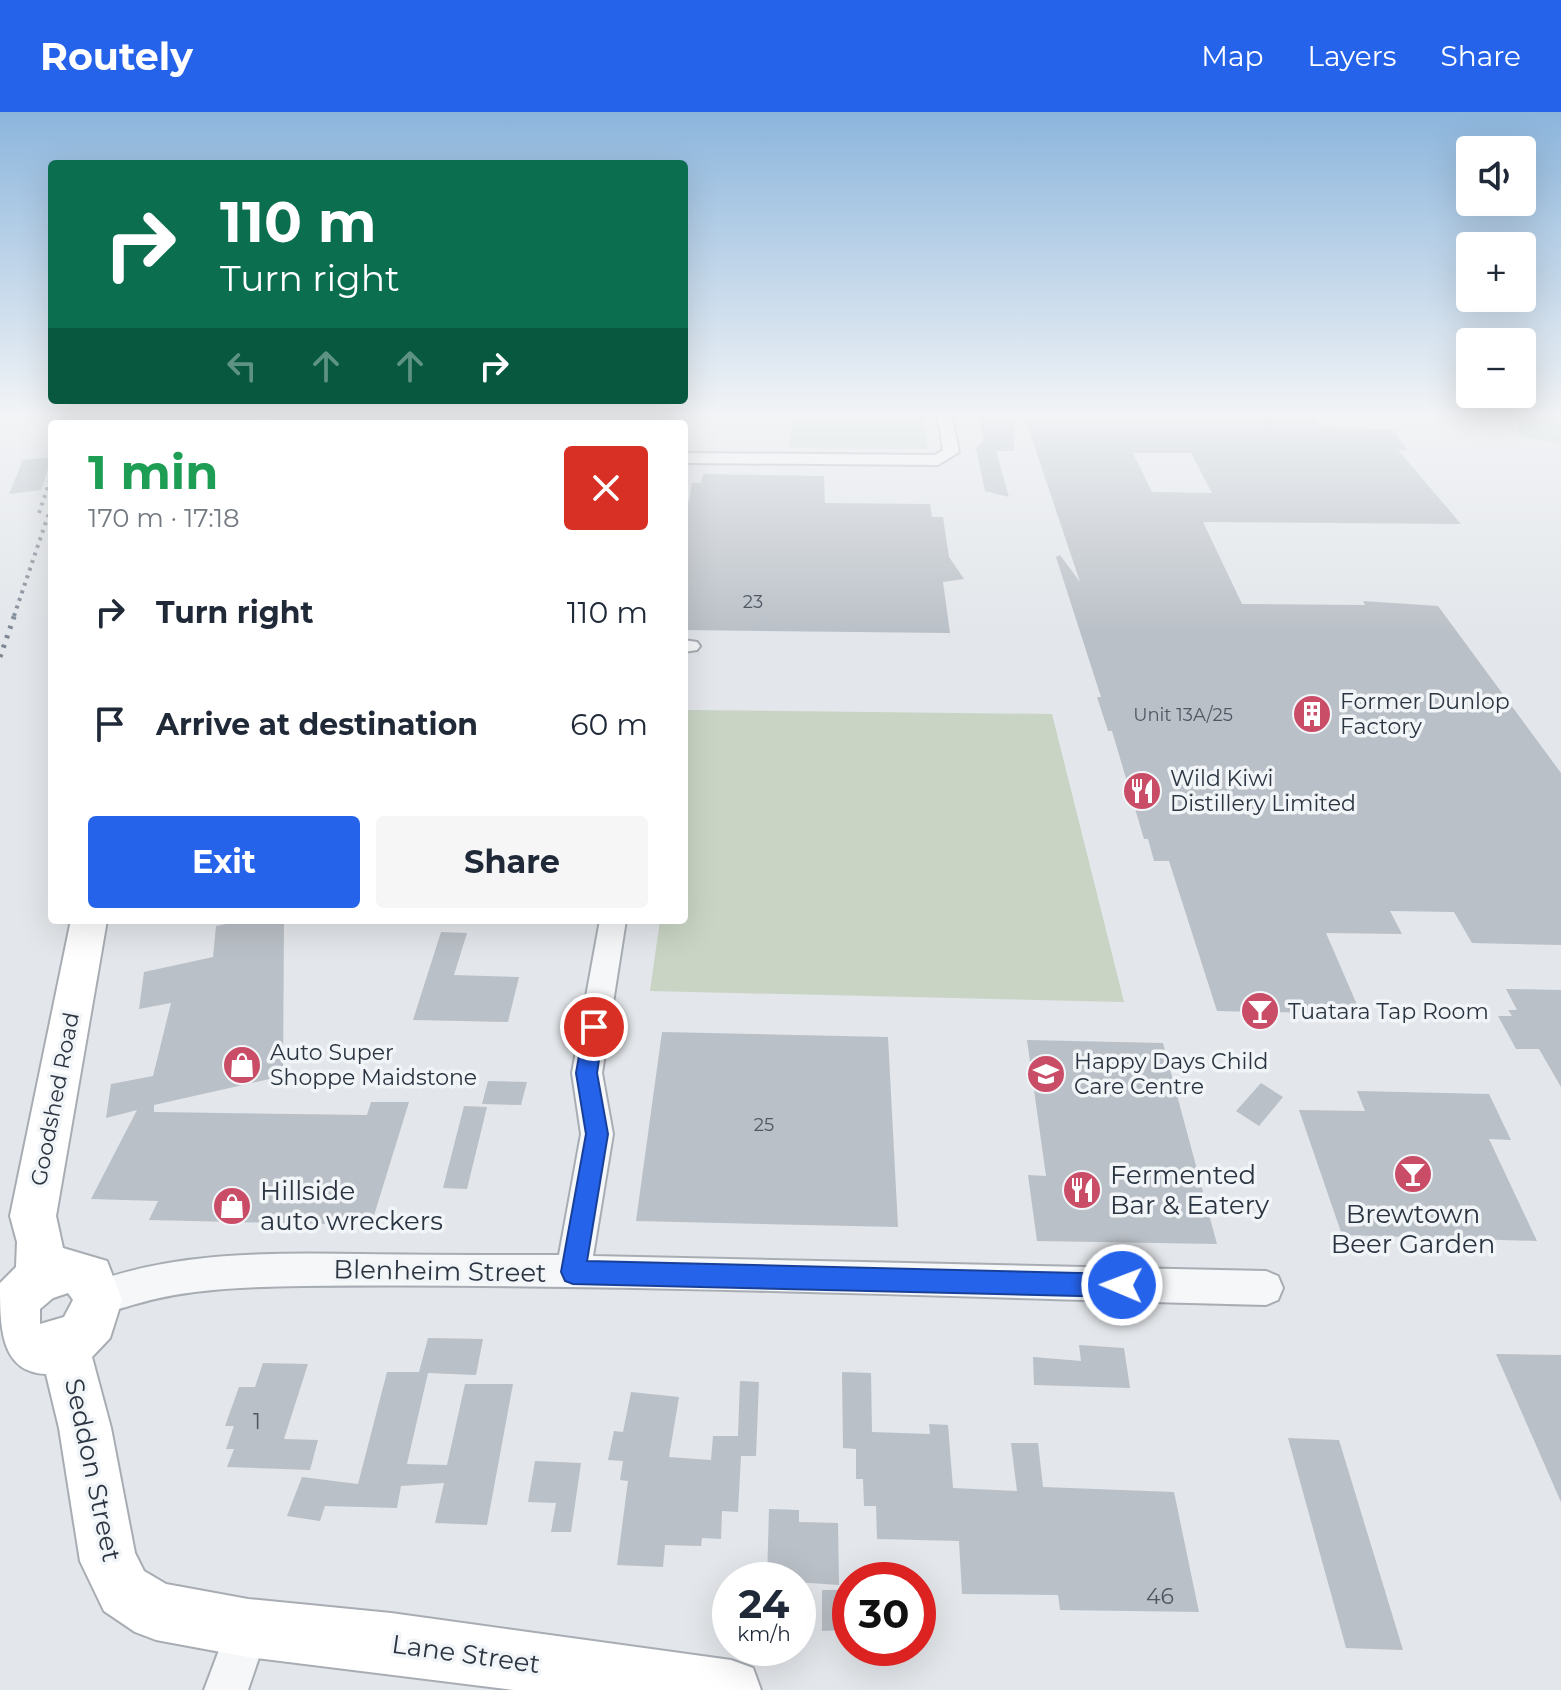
<!DOCTYPE html>
<html lang="en">
<head>
<meta charset="utf-8">
<style>
  :root { --surface:#fff; --page:#f6f6f7; --text:#1f2937; --muted:#747a83; --accent:#2563eb }
  body { margin:0; font-family:Montserrat,sans-serif; background:var(--page); color:var(--text); height:100vh; display:flex; flex-direction:column; font-size:30px; white-space:nowrap }
  * { box-sizing:border-box; margin:0 }
  p { font-size:26px; color:var(--muted) }
  .icon { flex:none; width:44px; height:44px; fill:none; stroke:currentColor; stroke-width:2; stroke-linecap:round; stroke-linejoin:round }
  .map { position:relative; flex:1; overflow:hidden }
  .drawer { position:absolute; left:48px; top:308px; width:640px; height:504px; display:flex; flex-direction:column; background:var(--surface); border-radius:8px; box-shadow:0 8px 32px #0002 }
  .drawer>* { flex:none }
  .hud { position:absolute; left:48px; top:48px; width:640px; height:244px; border-radius:8px; box-shadow:0 8px 32px #0002; background:#0b6e4f; color:#fff; overflow:hidden }
  .controls { position:absolute; left:1456px; top:24px; display:grid; gap:16px }
  .controls a { display:grid; place-items:center; width:80px; height:80px; border-radius:8px; background:var(--surface); box-shadow:0 8px 32px #0002; font-size:40px }
  .speed { position:absolute; left:712px; top:1450px; display:flex; gap:16px; font-size:40px; font-weight:700; text-align:center }
  .speed>* { display:grid; place-content:center; width:104px; height:104px; border-radius:50%; background:var(--surface); box-shadow:0 8px 32px #0002; line-height:1 }
  .speed small { font-size:20px; font-weight:400 }
  .speed .limit { border:12px solid #d22; background:#fff; color:#111 }
  .pin { position:absolute; display:grid; place-items:center; width:68px; height:68px; color:#fff; margin:-34px; border:4px solid #fff; border-radius:50%; box-shadow:0 2px 8px #0007 }
  .me { position:absolute; width:88px; margin:-44px; rotate:271deg; stroke-linejoin:round; filter:drop-shadow(0 0 6px #0008) }
  .turn { display:flex; align-items:center; gap:28px; height:168px; padding:0 40px; font-size:36px }
  .turn .icon { width:104px; height:104px; stroke-width:2.5 }
  .turn b { display:block; font-size:56px; line-height:68px }
  .lanes { display:flex; align-items:center; height:76px; padding:0 40px; background:#0003; justify-content:center; gap:40px; direction:ltr }
  .lanes .off { opacity:.35 }
  .round { display:grid; place-items:center; flex:none; width:84px; height:84px; border-radius:8px; background:var(--page) }
  .headline { display:flex; align-items:center; justify-content:space-between; height:136px; padding:0 40px }
  h1 { font-size:48px; font-weight:700; line-height:60px; color:#1e9e55 }
  .cta { display:flex; gap:16px; margin-top:auto; padding:16px 40px }
  .cta a { flex:1; height:92px; border-radius:8px; background:var(--accent); color:#fff; font-size:32px; font-weight:700; line-height:92px; text-align:center }
  .cta a+a { background:var(--page); color:var(--text) }
  ul { padding:0; list-style:none }
  li { display:flex; align-items:center; gap:24px; height:112px; padding:0 40px }
  li div { flex:1 }
  li b { display:block; font-size:30px }
  li em { font-style:normal }
  header { display:flex; align-items:center; gap:48px; box-sizing:border-box; height:112px; padding:0 40px; background:var(--accent); color:#fff }
  header strong { font-size:38px }
  nav { display:flex; gap:44px; margin-inline-start:auto; font-size:28px }
  .map>svg:first-child { display:block }
</style>
</head>
<body>
<header>
<strong>Routely</strong>
<nav><a>Map</a><a>Layers</a><a>Share</a></nav>
</header>
<div class="map">
<svg width="1561" height="1578" viewBox="0 0 1561 1578">
  <rect width="100%" height="100%" fill="#e3e6ea"/>
  <!-- green -->
  <path fill="#c9d4c4" d="M792,300H922L928,337L790,336Z
    M1518,300H1561V332L1518,323Z
    M688,598L1052,602L1124,890L650,879L660,808H684V627Z"/>
  <!-- building -->
  <path fill="#bac0c7" fill-rule="evenodd" d="M977,300H1015L1014,339H996L1009,385L985,379L976,336L984,328Z
    M1023,300H1309L1320,315L1393,318L1408,339L1398,338L1461,412L1203,410L1242,492L1365,493L1363,489L1438,494L1561,661V833L1472,831L1454,800L1390,799L1402,822L1326,821L1361,902L1217,899L1169,749H1154L1148,727H1144L1112,619H1108L1097,585H1101L1056,445L1060,443L1080,470ZM1133,341H1191L1212,381L1152,380Z
    M52,345L41,378L9,382L23,348Z
    M703,362L824,364L825,391L930,392L932,405H943L949,445L964,467L943,470L950,521L684,518V389H689L692,371H701Z
    M246,808H284L283,964L154,993V1000L367,1003L371,990H409L371,1113L149,1108L158,1089L91,1087L137,998L106,1006L111,972L153,964L171,891L139,897L144,860L213,845L216,814Z
    M441,820L467,821L454,863L519,865L508,910L413,908Z
    M1506,877L1561,878V975L1539,937H1516L1498,904H1512L1508,898H1517Z
    M662,920L888,925L898,1115L636,1109Z
    M1027,928L1163,931L1217,1132L1037,1129L1028,1063L1046,1064Z
    M488,969L527,970L521,993L482,992Z
    M1261,971L1283,985L1259,1014L1236,999Z
    M1357,979L1489,982L1511,1028L1489,1027L1537,1129L1342,1123L1299,998L1365,999Z
    M464,994L487,995L467,1077L443,1076Z
    M428,1226L483,1227L476,1263L428,1261L407,1352L447,1353L465,1272H513L487,1413L435,1411L444,1371L401,1374L397,1396L325,1394L320,1409L287,1404L302,1365L358,1372L387,1260H419Z
    M1079,1233L1124,1236L1130,1276L1034,1273L1033,1245L1081,1249Z
    M1496,1242L1561,1243V1390Z
    M263,1251L308,1252L284,1327L318,1328L310,1358L227,1355L234,1337H226L234,1314H225L239,1275H255Z
    M842,1260L871,1261L872,1320L930,1322L929,1312L948,1313L953,1376L1017,1379L1011,1331H1038L1043,1375L1174,1380L1199,1500L1060,1498L1058,1483L962,1482L959,1429L877,1427L876,1394H864L863,1367H856V1337L843,1336Z
    M740,1269L759,1270L756,1344H741L738,1400L722,1399L721,1427L702,1426L701,1434L665,1433L663,1455L617,1453L628,1369L620,1368L623,1349L608,1348L614,1319L623,1320L631,1280L679,1285L669,1345L711,1348L713,1324H738Z
    M1288,1326L1339,1328L1403,1538L1346,1536Z
    M535,1349L581,1351L571,1420H551L556,1391L528,1390Z
    M769,1397L799,1398V1410L838,1411L839,1473L767,1468Z
    M822,1478H844L845,1518L822,1519Z"/>
  <g fill="none" stroke-linecap="round" stroke-linejoin="round">
    <defs>
      <path id="street" d="M937,300H951L959,340L938,353L684,351V341L935,343L943,338Z
        M684,528L697,530L700,534L697,538L684,540Z
        M600,808H626L602,961L613,1022L593,1144L1266,1159L1278,1164L1283,1176L1278,1188L1266,1193C946,1185 624,1171 304,1174C248,1175 189,1176 136,1192C117,1197 101,1205 84,1198L78,1186L84,1174C171,1139 270,1141 362,1142C428,1143 493,1143 559,1143L581,1022L572,961Z
        M248,1495L263,1501L269,1516L248,1578H204L233,1501Z"/>
      <path id="secondary" d="M257,300H277L269,312H248Z
        M71,808H107L56,1104L63,1136L107,1149L122,1188L110,1226L92,1245L111,1316L135,1441L144,1459L166,1472L248,1487L391,1501L731,1548L753,1556L761,1578H514L248,1545L156,1528L135,1520L104,1499L80,1449L59,1316L46,1262C0,1260 0,1215 0,1171L16,1155L17,1130L10,1104ZM68,1181L73,1188L64,1205L40,1212V1197L53,1186Z"/>
    </defs>
    <!-- street casing -->
    <use href="#street" stroke="#a8adb4" stroke-width="4"/>
    <!-- secondary casing -->
    <use href="#secondary" stroke="#a8adb4" stroke-width="4"/>
    <!-- street -->
    <use href="#street" fill="#f5f7f9" fill-rule="evenodd"/>
    <!-- secondary -->
    <use href="#secondary" fill="#fff" fill-rule="evenodd"/>
    <!-- rail-far1 -->
    <path stroke="#7d8794" stroke-width="4" stroke-dasharray="3 5" stroke-linecap="butt" d="M70,312L75,300
      M39,401L52,363
      M14,504L52,392"/>
    <!-- rail -->
    <path stroke="#7d8794" stroke-width="5" stroke-dasharray="3 7" stroke-linecap="butt" d="M0,545L15,502"/>
  </g>
  <!-- sky -->
  <linearGradient id="sky" x2="0" y2="1"><stop stop-color="#8bb5dc"/><stop offset="0.58" stop-color="#f2f4f6"/><stop offset="1" stop-color="#f2f4f6" stop-opacity="0"/></linearGradient>
  <rect width="1561" height="521" fill="url(#sky)"/>
  <!-- route -->
  <path fill="#2563eb" stroke="#184099" stroke-width="2" d="M594,907L601,909L604,915L597,961L608,1022L587,1149L1122,1162L1131,1165L1135,1173L1131,1182L1122,1185L573,1172L565,1169L561,1160L586,1022L576,961L584,915L587,909Z"/>
  <!-- icons -->
  <defs>
    <symbol id="building-disc" viewBox="-11 -11 22 22"><circle r="9.5" fill="#ca4d68" stroke="#f2f5f8"/><path d="M-4-6H4V6H1V3H-1V6H-4ZM-2.5-4.3h1.7v1.8h-1.7ZM.8-4.3h1.7v1.8H.8ZM-2.5-1h1.7V.8h-1.7ZM.8-1h1.7V.8H.8Z" fill="#fff"/></symbol>
    <symbol id="restaurant-disc" viewBox="-11 -11 22 22"><circle r="9.5" fill="#ca4d68" stroke="#f2f5f8"/><path d="M-5-6h1v4h1v-4h1v4h1v-4h1v5L-1.5 .5V6h-2V.5L-5-1ZM5-6V6H3V1.5H1.5Q1.5-4 5-6Z" fill="#fff"/></symbol>
    <symbol id="bar-disc" viewBox="-11 -11 22 22"><circle r="9.5" fill="#ca4d68" stroke="#f2f5f8"/><path d="M-6-5H6L.8 .8V4.5H3.5V6h-7V4.5H-.8V.8Z" fill="#fff"/></symbol>
    <symbol id="shop-disc" viewBox="-11 -11 22 22"><circle r="9.5" fill="#ca4d68" stroke="#f2f5f8"/><path d="M-5-2.5h2.3a2.7 3.5 0 0 1 5.4 0H5L5.5 6h-11ZM-1.5-2.5h3a1.5 2.3 0 0 0-3 0Z" fill="#fff"/></symbol>
    <symbol id="school-disc" viewBox="-11 -11 22 22"><circle r="9.5" fill="#ca4d68" stroke="#f2f5f8"/><path d="M0-5L7-2L0 1L-7-2ZM-4 1L0 2.5L4 1V4Q0 6-4 4Z" fill="#fff"/></symbol>
  </defs>
  <g fill-rule="evenodd">
    <use href="#building-disc" x="1290" y="580" width="44" height="44"/>
    <use href="#restaurant-disc" x="1120" y="657" width="44" height="44"/>
    <use href="#bar-disc" x="1238" y="877" width="44" height="44"/>
    <use href="#shop-disc" x="220" y="931" width="44" height="44"/>
    <use href="#school-disc" x="1024" y="940" width="44" height="44"/>
    <use href="#bar-disc" x="1391" y="1040" width="44" height="44"/>
    <use href="#restaurant-disc" x="1060" y="1056" width="44" height="44"/>
    <use href="#shop-disc" x="210" y="1072" width="44" height="44"/>
  </g>
  <g text-anchor="middle" dominant-baseline="central" stroke-width="7" stroke-linejoin="round" paint-order="stroke">
    <!-- number labels -->
    <g font-size="18" fill="#4f5863">
      <text x="753" y="490">23</text>
      <text x="1183" y="603">Unit 13A/25</text>
      <text x="764" y="1013">25</text>
    </g>
    <!-- poi labels -->
    <g font-size="22" fill="#2b3542" stroke="#f2f5f8" text-anchor="start">
      <text x="1340" y="589">Former Dunlop<tspan x="1340" dy="25">Factory</tspan></text>
      <text x="1170" y="666">Wild Kiwi<tspan x="1170" dy="25">Distillery Limited</tspan></text>
      <text x="1288" y="899">Tuatara Tap Room</text>
      <text x="270" y="940">Auto Super<tspan x="270" dy="25">Shoppe Maidstone</tspan></text>
      <text x="1074" y="949">Happy Days Child<tspan x="1074" dy="25">Care Centre</tspan></text>
    </g>
    <!-- street labels -->
    <g font-size="22" fill="#2b3542" stroke="#f2f5f8">
      <text transform="translate(55 987) rotate(-79)">Goodshed Road</text>
    </g>
    <!-- near-number labels -->
    <g font-size="22" fill="#4f5863">
      <text x="257" y="1309">1</text>
      <text x="1160" y="1484">46</text>
    </g>
    <!-- near-poi labels -->
    <g font-size="26" fill="#2b3542" stroke="#f2f5f8" text-anchor="start">
      <text x="1110" y="1063">Fermented<tspan x="1110" dy="30">Bar &amp; Eatery</tspan></text>
      <text x="260" y="1079">Hillside<tspan x="260" dy="30">auto wreckers</tspan></text>
      <text x="1413" y="1102" text-anchor="middle">Brewtown<tspan x="1413" dy="30">Beer Garden</tspan></text>
    </g>
    <!-- near-street labels -->
    <g font-size="26" fill="#2b3542" stroke="#f2f5f8">
      <text transform="translate(440 1159) rotate(1)">Blenheim Street</text>
      <text transform="translate(93 1358) rotate(78)">Seddon Street</text>
      <text transform="translate(466 1542) rotate(8)">Lane Street</text>
    </g>
  </g>
</svg>
<div class="controls">
<a><svg class="icon" aria-label="sound" viewBox="0 0 24 24"><path d="M4 9h4l5-4v14l-5-4H4zM17 9q2 3 0 6"/></svg></a>
<a>+</a>
<a>−</a>
</div>
<div class="speed"><div>24<small>km/h</small></div><div class="limit">30</div></div>
<div class="pin" style="left:594px;top:915px;background:#d93025"><svg class="icon" aria-label="arrive" viewBox="0 0 24 24"><path d="M6 21V4h12l-3 4 3 4H6"/></svg></div>
<svg class="me" style="left:1122px;top:1173px" viewBox="-20 -20 40 40"><circle r="17" fill="#2563eb" stroke="#fff" stroke-width="3"/><path d="M0-11L8 9 0 5-8 9z" fill="#fff"/></svg>
<div class="hud">
<div class="turn"><svg class="icon" aria-label="right" viewBox="0 0 24 24"><path d="M7 20v-9h11M14 6l5 5-5 5"/></svg><div><b>110 m</b>Turn right</div></div>
<div class="lanes"><svg class="icon off" aria-label="left" viewBox="0 0 24 24"><path d="M17 20v-9H6M10 6l-5 5 5 5"/></svg><svg class="icon off" aria-label="ahead" viewBox="0 0 24 24"><path d="M12 20V5M6 11l6-6 6 6"/></svg><svg class="icon off" aria-label="ahead" viewBox="0 0 24 24"><path d="M12 20V5M6 11l6-6 6 6"/></svg><svg class="icon" aria-label="right" viewBox="0 0 24 24"><path d="M7 20v-9h11M14 6l5 5-5 5"/></svg></div>
</div>
<section class="drawer">
<div class="headline"><div><h1>1 min</h1><p>170 m · 17:18</p></div><a class="round" style="background:#d93025;color:#fff"><svg class="icon" aria-label="close" viewBox="0 0 24 24"><path d="M6 6l12 12M18 6L6 18"/></svg></a></div>
<ul>
<li><svg class="icon" aria-label="right" viewBox="0 0 24 24"><path d="M7 20v-9h11M14 6l5 5-5 5"/></svg><div><b>Turn right</b></div><em>110 m</em></li>
<li><svg class="icon" aria-label="arrive" viewBox="0 0 24 24"><path d="M6 21V4h12l-3 4 3 4H6"/></svg><div><b>Arrive at destination</b></div><em>60 m</em></li>
</ul>
<div class="cta"><a>Exit</a><a>Share</a></div>
</section>
</div>
</body>
</html>
